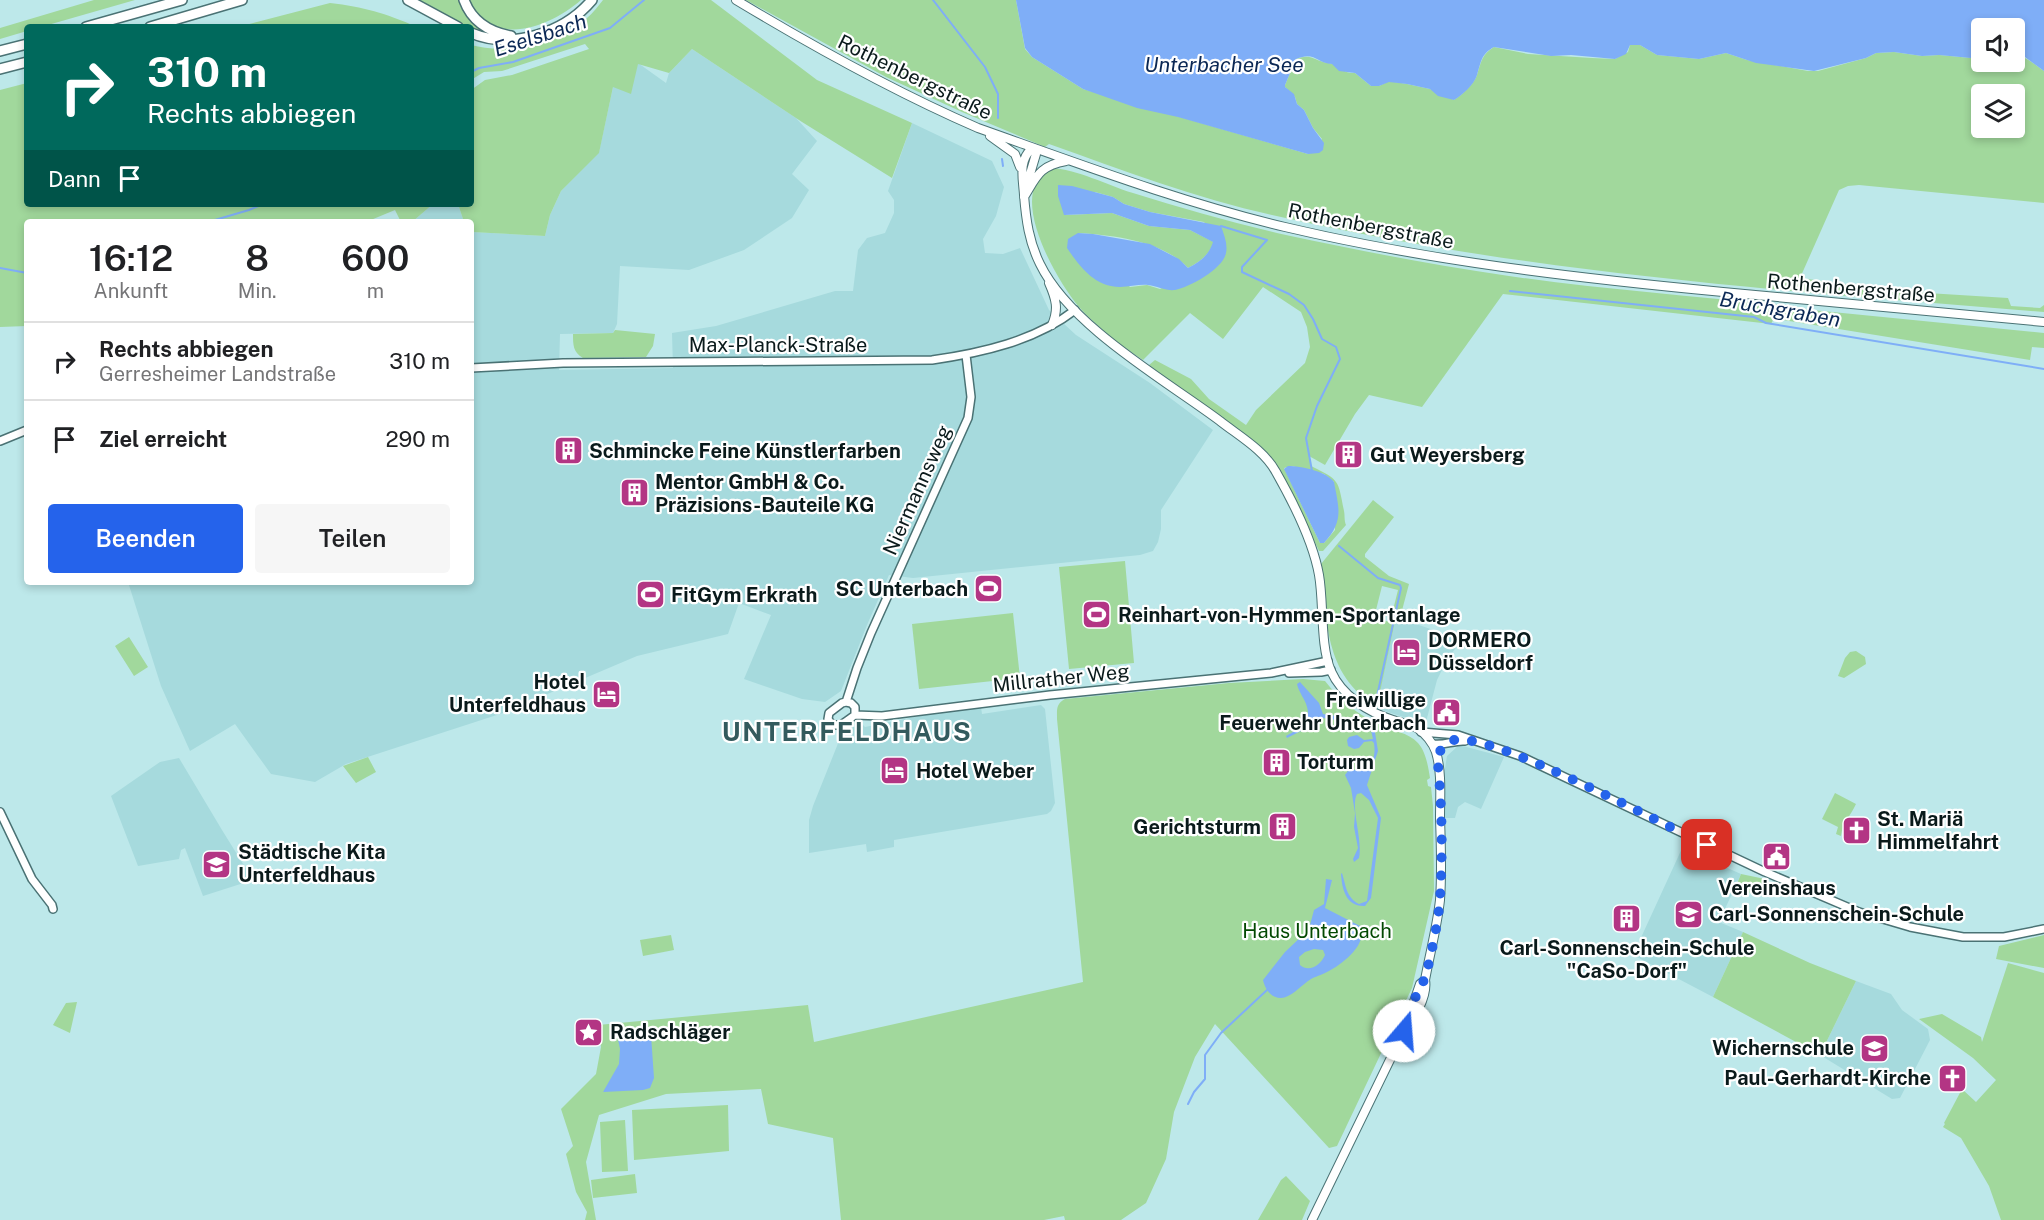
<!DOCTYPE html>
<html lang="de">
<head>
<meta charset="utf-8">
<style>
  :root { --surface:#fff; --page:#f6f6f6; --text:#202124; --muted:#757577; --line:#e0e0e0; --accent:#2563eb }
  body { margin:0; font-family:"Public Sans",sans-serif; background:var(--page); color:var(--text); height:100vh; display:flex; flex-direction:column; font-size:22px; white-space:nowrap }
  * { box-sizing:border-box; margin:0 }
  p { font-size:20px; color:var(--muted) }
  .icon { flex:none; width:33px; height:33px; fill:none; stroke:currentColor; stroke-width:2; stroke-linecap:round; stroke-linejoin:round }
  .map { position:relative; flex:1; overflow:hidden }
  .drawer { position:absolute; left:24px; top:219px; width:450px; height:366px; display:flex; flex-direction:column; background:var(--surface); border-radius:6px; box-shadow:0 3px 9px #0003 }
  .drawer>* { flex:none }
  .guide { position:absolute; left:24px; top:24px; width:450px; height:183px; border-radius:6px; box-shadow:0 3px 9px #0003; background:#00695c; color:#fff; overflow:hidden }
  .controls { position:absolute; left:1971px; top:18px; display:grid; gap:12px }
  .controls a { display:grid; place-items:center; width:54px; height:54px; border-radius:6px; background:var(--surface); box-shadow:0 3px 9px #0003; font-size:30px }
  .pin { position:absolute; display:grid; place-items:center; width:51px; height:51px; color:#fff; margin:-26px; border-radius:12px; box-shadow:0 3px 9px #0006 }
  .me { position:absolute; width:66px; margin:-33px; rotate:18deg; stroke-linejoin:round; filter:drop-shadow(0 0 4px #0008) }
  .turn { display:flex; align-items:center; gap:21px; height:126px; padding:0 24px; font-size:27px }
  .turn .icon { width:78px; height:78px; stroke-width:2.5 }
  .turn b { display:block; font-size:42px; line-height:51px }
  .then { display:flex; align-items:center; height:57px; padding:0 24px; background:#0003; gap:12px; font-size:22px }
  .eta { display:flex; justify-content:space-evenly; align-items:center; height:102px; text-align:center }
  .eta b { font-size:36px; font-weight:600; line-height:42px }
  .button { display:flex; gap:12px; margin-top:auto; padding:12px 24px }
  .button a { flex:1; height:69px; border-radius:6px; background:var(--accent); color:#fff; font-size:24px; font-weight:600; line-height:69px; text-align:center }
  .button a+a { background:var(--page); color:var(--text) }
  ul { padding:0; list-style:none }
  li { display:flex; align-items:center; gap:18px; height:78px; padding:0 24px; border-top:2px solid var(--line) }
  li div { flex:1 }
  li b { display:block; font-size:22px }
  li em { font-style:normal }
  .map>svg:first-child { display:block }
</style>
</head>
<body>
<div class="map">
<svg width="2044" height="1220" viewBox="0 0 2044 1220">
  <rect width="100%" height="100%" fill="#bde8ea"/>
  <!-- built -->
  <path fill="#a6dadd" d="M692,49L796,118L817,141L792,174L809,190L792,218L744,250L689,270L620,266L617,324L613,333L560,334L559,370L673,368L672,333L716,326L835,291H853L858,250L867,238L885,233L894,213V200L888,191L912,123L992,161L1004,187L996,216L983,239L985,253L1003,254L1020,248L1049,310L1076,335L1150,383L1213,430L1161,510V529L1158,542L1153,551L1140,555L913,578L889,575L867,625L841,691L825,702L802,699L744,679L771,615L739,603L728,634L637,656L503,713L346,764L315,782L271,774L235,724L190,751L161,686L128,582H471V232L545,236L550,215L561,191L599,152L613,87L638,63L666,83L669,73Z
    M433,204H458L464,222H412Z
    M1396,617L1462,640L1448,658L1437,680L1426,722L1400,716L1376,708Z
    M1041,705L1045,709L1055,803L1051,811L1047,814L894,840V847L867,852L866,844L809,853V820L813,806L841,736L848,728L863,725L865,727L950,710L981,707L982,714Z
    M1459,745L1504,757L1481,809L1465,802L1458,807L1455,818H1445L1443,781L1447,756Z
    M179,758L222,830L253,880L203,896L185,848L181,850L179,859L138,866L111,796L160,762Z
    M1684,844L1707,859L1741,874L1719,922L1743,932L1713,997L1633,955Z
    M1856,981L1891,994L1902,1010L1928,1029L1930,1040L1900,1098L1892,1099L1820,1055Z"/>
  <!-- green -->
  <path fill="#a1d89c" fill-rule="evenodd" d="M94,0H135L41,27H27V31L0,39V28Z
    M414,0H461L498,37L471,31V27L458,25Z
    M469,0H581C549,28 492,49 469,0Z
    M603,0H711L817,80L912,123L892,178L802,122L692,49L669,73L638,64L631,94L613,87L599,153L561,191L550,215L545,236L471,232V222H464L458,204H471V90L485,80L512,75L589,49L585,44L502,71L484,72L471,80V45C508,55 558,44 587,18C593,13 598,6 603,0Z
    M746,0H1016L1025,49L1032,57L1083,89L1308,154L1322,139L1313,128L1304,110L1297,104L1295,97L1285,87V85L1296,59C1309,54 1312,58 1323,62C1326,63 1330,63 1333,64C1342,68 1345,74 1355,73L1371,86H1379L1389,81L1407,84L1430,89L1454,100C1462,95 1474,84 1477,75C1481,62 1482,54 1494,47L1528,54L1592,58L1615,59L1628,52L1630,45H1640L1657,55L1699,59L1726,53L1747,60L1808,71H1818L1866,58L1876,53L1894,52L1922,56L1939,55L1971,58L1981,56L1982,62H2014L2015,55C2027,57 2034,64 2044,71V203L1859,185L1848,186L1839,190L1800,278L1895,291L2008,298L2011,306L2040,308L2044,305V312C1785,291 1525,273 1272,215C1196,198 1122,170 1049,144L1045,147L962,112L886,77ZM1982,94H2014V128H1982Z
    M330,3C364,7 385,13 417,27H238Z
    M27,83V204H433L412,222H401L395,210L366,222H27V326L0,327V90Z
    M1050,168C1078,169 1106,185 1133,193C1183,209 1234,223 1286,235C1360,251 1434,265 1509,276C1599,289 1690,296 1781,305L1771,324L1503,294L1422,407L1369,395L1355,414L1325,465L1309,456L1311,466C1340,480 1338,480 1344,511C1345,516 1344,520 1346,525L1323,551H1319L1296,502L1276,465L1247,439L1149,365L1155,360L1191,379L1209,399L1246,425L1256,410L1305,363L1310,347L1307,327L1301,312L1263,287L1223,339L1190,313L1143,360C1120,345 1097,327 1079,307C1058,282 1018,213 1037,181C1040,176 1046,172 1050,168ZM1095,192L1113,197L1124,204L1150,212L1204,222L1226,253L1160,289L1147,285L1130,287L1078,233C1113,235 1163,241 1188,268C1200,262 1209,255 1214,242L1190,230L1149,226L1112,213L1065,215ZM1292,466L1324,474L1334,482L1335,530L1324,543H1320L1284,468Z
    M1782,307L2044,333V348L2032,347L2030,360L1783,320L1780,318Z
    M615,330L655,334L653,346L646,357L583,358C573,352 573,345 573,334L613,333Z
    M1373,500L1394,517L1365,554V557L1389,576L1409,584L1400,618L1396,617L1377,706C1323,676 1327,617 1321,564ZM1382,586L1398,590L1390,622L1374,618Z
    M1125,561L1134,663L1069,669L1059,567Z
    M1013,613L1020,678L919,689L912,624Z
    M129,637L148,667L134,676L115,646Z
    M1856,651L1865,657L1866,664L1844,678L1838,676L1845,658L1850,652Z
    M1303,679L1325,681C1340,700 1358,715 1380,725C1392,731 1408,732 1418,743C1426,752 1428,766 1430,778L1427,780L1428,786L1431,787L1433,806L1434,891L1412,988L1337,1146L1329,1148L1215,1024L1195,1057L1174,1112L1166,1159L1146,1203L1121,1220H1065L1064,1216L1044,1220H841L833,1138L768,1124L761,1089L666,1094L599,1115L586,1162L596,1220H585L587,1212L576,1192L566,1154L573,1146L561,1109L596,1074L601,1047L598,1025L808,1005L814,1042L1083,982L1057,719C1057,709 1056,704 1065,699L1229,683Z
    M368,757L376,772L356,783L343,766Z
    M1835,793L1856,804C1850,817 1843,821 1841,836L1836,834L1838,827L1822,819Z
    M1741,874L1765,879L1757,896L1736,886Z
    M1743,932L1810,963L1856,981L1820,1055L1713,997Z
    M671,935L674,950L643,956L640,940Z
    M2044,935V968L1996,959L1999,946Z
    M2008,963L2044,973V1220H2001L1989,1186L1961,1138L1943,1127L1945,1124L1944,1123L1962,1089L1976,1102L1996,1080L1973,1058L1919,1019L1942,1014L1981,1037L1982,1042Z
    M77,1002L70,1033L53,1025L66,1003Z
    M728,1105L729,1151L634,1160L632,1110Z
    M625,1120L628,1171L602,1172L600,1122Z
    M635,1174L637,1193L593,1198L591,1180Z
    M1286,1176L1310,1201L1302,1220H1258L1281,1180Z"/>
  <!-- water -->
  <path fill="#7faef7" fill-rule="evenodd" d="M1016,0H2044V71L2025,57L2015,55L2014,28H1982L1981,56L1971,58L1939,55L1922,56L1894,52L1876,53L1866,58L1814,71L1756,63L1726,53L1699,59L1657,55L1640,45H1630L1626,54L1615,59L1571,55L1551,56L1494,47C1481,54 1481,62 1477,75C1474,85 1462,95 1454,100L1438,96L1430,89L1407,84L1389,82L1379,86H1371L1355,73L1339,71L1332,64C1316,63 1315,51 1296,59L1285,85V87L1294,94L1297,104L1304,110L1313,128L1324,143L1323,150L1319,153L1308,154L1178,117L1137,108L1083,89L1032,57L1025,48Z
    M1058,185L1072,186L1113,197L1124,204L1150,212L1221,226C1224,235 1228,244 1226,253C1223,269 1190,287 1175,290C1166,291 1157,286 1148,285C1136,284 1124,289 1111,286C1091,282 1078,264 1067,248L1068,239L1078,233L1093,234L1150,244L1179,259L1188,268C1200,262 1209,255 1213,242L1190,230L1149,226L1112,213L1064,215L1058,196Z
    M1288,466C1301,466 1326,471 1334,482C1339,509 1344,521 1324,543H1320L1284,469Z
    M1300,682L1319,703L1323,714L1370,721L1374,726L1378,751L1367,785L1381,818L1371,898L1365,906C1346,907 1342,889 1341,874L1342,873C1346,886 1346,897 1359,904L1367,901L1378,818L1369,800L1361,793L1357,794C1350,807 1363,840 1359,858L1354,862L1353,859L1358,848L1354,827L1355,813L1351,788L1345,775L1348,771C1367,768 1377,765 1374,743L1372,741L1364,742L1359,748L1354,749L1348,746L1347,740L1349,737L1357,735L1364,740L1373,739L1370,726L1363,724L1323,718L1315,724L1287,738L1286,736C1297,730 1312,722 1307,707C1305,699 1299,693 1297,684Z
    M1326,879L1332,880L1325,908L1360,926C1369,945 1340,966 1325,973C1319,976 1313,977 1308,981C1301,986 1290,998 1281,998C1271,998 1265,989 1263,980L1285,952L1304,934L1310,925L1314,910L1324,904ZM1314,949L1323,950L1325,955C1321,965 1309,973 1300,965L1299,957L1305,952Z
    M616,1030L651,1035L654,1078L650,1088L643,1090L603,1092L619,1064L620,1049Z"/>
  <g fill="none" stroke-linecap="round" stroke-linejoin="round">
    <!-- stream -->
    <path stroke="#7faef7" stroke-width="2" d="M933,0L985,67L998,94V118
      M471,72L479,68L513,62L610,28L644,0
      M1002,159L1003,166
      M208,222L249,210L263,204
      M1221,226L1267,240L1242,267V272L1289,294L1304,305L1313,319L1322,339L1336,347L1340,359L1317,406L1306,438L1312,471
      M0,268L27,273
      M1510,291L1754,317L1766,323L2044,369
      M1339,546L1378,578L1400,585L1401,588L1375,705
      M1188,1104L1194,1092L1205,1079V1055L1221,1033L1267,990"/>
    <defs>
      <path id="tertiary" d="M471,368L563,363L932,360C981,353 1035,341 1075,310
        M0,441L27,430
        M1289,673L1321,672L1331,670
        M846,702L857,668L871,633L968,418L971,397L966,355
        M846,702L851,703L855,707V715L841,725H832L828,719L829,713L842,703Z
        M855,715L882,716L1050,695L1271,673L1328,661
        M1421,732L1458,735L1520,756L1765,872L1859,912L1910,927L1963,937H2004L2044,929
        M1433,744C1444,746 1454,740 1465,741
        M0,812L32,879L52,905L53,909"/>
      <path id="secondary" d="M736,0C814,47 895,92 978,128C1080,164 1180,202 1285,227C1429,261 1576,278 1723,292C1830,302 1937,312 2044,322
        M990,136L1015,154L1020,167
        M1032,148C1018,161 1023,178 1024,195C1026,220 1029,242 1040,264C1070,326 1165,380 1220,421C1239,436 1264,450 1276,472C1293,502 1313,541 1319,575C1324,603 1320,646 1331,671C1342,696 1368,712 1393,720C1401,723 1410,724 1417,728C1425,733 1433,743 1436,752C1442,772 1440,797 1440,818C1441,845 1442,873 1440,900C1437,927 1430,953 1425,980C1428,996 1414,1020 1404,1031
        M1025,191L1036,154L1035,149
        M1024,197C1037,176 1039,166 1066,161
        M1049,283C1056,299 1059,309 1052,325
        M1312,1220L1404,1031L1420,984L1425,980"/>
      <path id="motorway" d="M408,0L458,27
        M464,0C472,22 489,32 511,36
        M86,27L182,0
        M150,27L242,0
        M471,33C512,50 564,33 592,0
        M0,51L27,44
        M0,69L27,62"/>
    </defs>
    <!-- tertiary casing -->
    <use href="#tertiary" stroke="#4a7274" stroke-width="10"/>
    <!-- secondary casing -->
    <use href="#secondary" stroke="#4a7274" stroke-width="10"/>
    <!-- motorway casing -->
    <use href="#motorway" stroke="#4a7274" stroke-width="12"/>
    <!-- tertiary -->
    <use href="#tertiary" stroke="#fff" stroke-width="7"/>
    <!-- secondary -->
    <use href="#secondary" stroke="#fff" stroke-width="8"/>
    <!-- motorway -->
    <use href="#motorway" stroke="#fff" stroke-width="9"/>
  </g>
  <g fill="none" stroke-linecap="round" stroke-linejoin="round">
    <!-- route -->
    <path stroke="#2563eb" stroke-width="10" stroke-dasharray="0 18" d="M1404,1031L1420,984L1425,980C1431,953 1438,926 1440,898C1443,851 1442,801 1437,755C1442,749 1446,742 1454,740C1492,732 1663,825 1707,845"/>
  </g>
  <!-- icons -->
  <defs>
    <symbol id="building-square" viewBox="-11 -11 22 22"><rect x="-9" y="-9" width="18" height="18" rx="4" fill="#b33584" stroke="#fff"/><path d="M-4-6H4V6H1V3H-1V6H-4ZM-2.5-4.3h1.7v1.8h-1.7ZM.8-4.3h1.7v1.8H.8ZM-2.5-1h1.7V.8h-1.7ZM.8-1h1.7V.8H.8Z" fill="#fff"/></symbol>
    <symbol id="stadium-square" viewBox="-11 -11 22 22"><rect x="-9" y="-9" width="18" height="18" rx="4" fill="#b33584" stroke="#fff"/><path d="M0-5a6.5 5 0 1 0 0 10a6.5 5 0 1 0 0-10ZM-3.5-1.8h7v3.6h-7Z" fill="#fff"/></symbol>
    <symbol id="hotel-square" viewBox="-11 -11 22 22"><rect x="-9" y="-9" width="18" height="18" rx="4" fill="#b33584" stroke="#fff"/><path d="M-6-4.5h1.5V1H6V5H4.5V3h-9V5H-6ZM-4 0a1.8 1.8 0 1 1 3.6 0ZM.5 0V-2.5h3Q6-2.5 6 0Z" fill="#fff"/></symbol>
    <symbol id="civic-square" viewBox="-11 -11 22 22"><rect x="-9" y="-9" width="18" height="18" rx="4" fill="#b33584" stroke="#fff"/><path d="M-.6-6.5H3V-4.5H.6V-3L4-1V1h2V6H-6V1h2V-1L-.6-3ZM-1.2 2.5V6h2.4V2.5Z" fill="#fff"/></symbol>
    <symbol id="church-square" viewBox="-11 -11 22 22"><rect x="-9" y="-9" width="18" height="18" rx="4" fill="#b33584" stroke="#fff"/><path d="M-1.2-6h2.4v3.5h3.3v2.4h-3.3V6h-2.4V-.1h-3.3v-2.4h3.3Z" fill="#fff"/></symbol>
    <symbol id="school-square" viewBox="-11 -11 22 22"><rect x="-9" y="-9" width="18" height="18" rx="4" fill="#b33584" stroke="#fff"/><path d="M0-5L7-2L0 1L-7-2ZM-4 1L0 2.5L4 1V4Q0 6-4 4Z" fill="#fff"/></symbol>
    <symbol id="sight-square" viewBox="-11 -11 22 22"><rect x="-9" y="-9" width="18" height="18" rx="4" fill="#b33584" stroke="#fff"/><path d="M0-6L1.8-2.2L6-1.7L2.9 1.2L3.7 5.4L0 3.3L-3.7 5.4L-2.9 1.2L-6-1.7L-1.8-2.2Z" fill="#fff"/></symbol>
  </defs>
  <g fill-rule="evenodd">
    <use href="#building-square" x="552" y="434" width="33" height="33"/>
    <use href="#building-square" x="1332" y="438" width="33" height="33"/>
    <use href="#building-square" x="618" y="476" width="33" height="33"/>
    <use href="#stadium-square" x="972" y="572" width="33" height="33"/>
    <use href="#stadium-square" x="634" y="578" width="33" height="33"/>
    <use href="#stadium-square" x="1080" y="598" width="33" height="33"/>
    <use href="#hotel-square" x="1390" y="636" width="33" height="33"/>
    <use href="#hotel-square" x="590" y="678" width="33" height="33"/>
    <use href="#civic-square" x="1430" y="696" width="33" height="33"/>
    <use href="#building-square" x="1260" y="746" width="33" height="33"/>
    <use href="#hotel-square" x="878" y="754" width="33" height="33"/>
    <use href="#building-square" x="1266" y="810" width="33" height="33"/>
    <use href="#church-square" x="1840" y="814" width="33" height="33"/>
    <use href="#civic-square" x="1760" y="840" width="33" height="33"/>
    <use href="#school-square" x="200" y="848" width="33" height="33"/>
    <use href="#school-square" x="1672" y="898" width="33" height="33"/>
    <use href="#building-square" x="1610" y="902" width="33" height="33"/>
    <use href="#sight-square" x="572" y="1016" width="33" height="33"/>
    <use href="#school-square" x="1858" y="1032" width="33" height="33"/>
    <use href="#church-square" x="1936" y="1062" width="33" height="33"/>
  </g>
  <g text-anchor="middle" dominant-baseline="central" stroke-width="4.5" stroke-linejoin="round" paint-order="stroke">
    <!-- street labels -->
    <g font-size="20" fill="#0a1a1b" stroke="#fff">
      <text transform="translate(915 77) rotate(26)">Rothenbergstraße</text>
      <text transform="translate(1371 226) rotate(11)">Rothenbergstraße</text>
      <text transform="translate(1851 288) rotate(5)">Rothenbergstraße</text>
      <text x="778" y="345">Max-Planck-Straße</text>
      <text transform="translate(917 490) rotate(-66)">Niermannsweg</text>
      <text transform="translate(1061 678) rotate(-6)">Millrather Weg</text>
    </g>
    <!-- poi labels -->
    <g font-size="20" font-weight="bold" fill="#0a1a1b" stroke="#fff" text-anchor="start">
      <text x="589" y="451">Schmincke Feine Künstlerfarben</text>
      <text x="1370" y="455">Gut Weyersberg</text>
      <text x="655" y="482">Mentor GmbH &amp; Co.<tspan x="655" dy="23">Präzisions-Bauteile KG</tspan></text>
      <text x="968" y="589" text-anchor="end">SC Unterbach</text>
      <text x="671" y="595">FitGym Erkrath</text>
      <text x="1118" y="615">Reinhart-von-Hymmen-Sportanlage</text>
      <text x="1428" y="640">DORMERO<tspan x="1428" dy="23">Düsseldorf</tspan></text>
      <text x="586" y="682" text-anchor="end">Hotel<tspan x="586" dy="23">Unterfeldhaus</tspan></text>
      <text x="1426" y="700" text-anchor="end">Freiwillige<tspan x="1426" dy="23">Feuerwehr Unterbach</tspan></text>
      <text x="1297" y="762">Torturm</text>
      <text x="916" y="771">Hotel Weber</text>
      <text x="1877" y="819">St. Mariä<tspan x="1877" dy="23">Himmelfahrt</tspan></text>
      <text x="1261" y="827" text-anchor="end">Gerichtsturm</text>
      <text x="238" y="852">Städtische Kita<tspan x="238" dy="23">Unterfeldhaus</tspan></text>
      <text x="1777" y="888" text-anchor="middle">Vereinshaus</text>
      <text x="1709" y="914">Carl-Sonnenschein-Schule</text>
      <text x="1627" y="948" text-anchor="middle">Carl-Sonnenschein-Schule<tspan x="1627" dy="23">"CaSo-Dorf"</tspan></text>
      <text x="610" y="1032">Radschläger</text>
      <text x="1854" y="1048" text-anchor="end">Wichernschule</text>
      <text x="1931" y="1078" text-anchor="end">Paul-Gerhardt-Kirche</text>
    </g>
    <!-- park labels -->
    <g font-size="20" fill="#034902" stroke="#fff">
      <text x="1317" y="931">Haus Unterbach</text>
    </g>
    <!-- water labels -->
    <g font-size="21" font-style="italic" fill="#0b2855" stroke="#fff">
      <text transform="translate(540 35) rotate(-18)">Eselsbach</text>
      <text x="1224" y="64">Unterbacher See</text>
      <text transform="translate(1780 309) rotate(10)">Bruchgraben</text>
    </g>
    <!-- district labels -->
    <g font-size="26" font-weight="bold" letter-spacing="1.5" fill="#335a5d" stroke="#fff">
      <text x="847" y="731">UNTERFELDHAUS</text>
    </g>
  </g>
</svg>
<div class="controls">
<a><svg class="icon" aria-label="sound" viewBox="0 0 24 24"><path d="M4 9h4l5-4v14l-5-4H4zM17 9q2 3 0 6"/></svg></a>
<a><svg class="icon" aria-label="layers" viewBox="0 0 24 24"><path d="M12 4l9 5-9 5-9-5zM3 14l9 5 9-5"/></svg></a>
</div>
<div class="pin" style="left:1707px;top:845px;background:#d93025"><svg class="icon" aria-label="arrive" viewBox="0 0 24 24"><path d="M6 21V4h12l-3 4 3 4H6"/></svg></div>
<svg class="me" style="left:1404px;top:1031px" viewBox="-20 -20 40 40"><circle r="19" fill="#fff"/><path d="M0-13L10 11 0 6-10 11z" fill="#2563eb"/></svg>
<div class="guide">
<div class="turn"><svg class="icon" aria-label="right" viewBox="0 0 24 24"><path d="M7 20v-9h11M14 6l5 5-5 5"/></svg><div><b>310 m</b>Rechts abbiegen</div></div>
<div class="then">Dann<svg class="icon" aria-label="arrive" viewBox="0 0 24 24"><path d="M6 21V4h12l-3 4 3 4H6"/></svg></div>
</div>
<section class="drawer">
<div class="eta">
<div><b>16:12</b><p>Ankunft</p></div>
<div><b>8</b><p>Min.</p></div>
<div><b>600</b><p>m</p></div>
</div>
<ul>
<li><svg class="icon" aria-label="right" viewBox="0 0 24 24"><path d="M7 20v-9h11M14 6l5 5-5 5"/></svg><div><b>Rechts abbiegen</b><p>Gerresheimer Landstraße</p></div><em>310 m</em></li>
<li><svg class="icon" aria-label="arrive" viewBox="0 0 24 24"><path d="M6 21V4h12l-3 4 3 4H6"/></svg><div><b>Ziel erreicht</b></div><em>290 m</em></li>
</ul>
<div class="button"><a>Beenden</a><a>Teilen</a></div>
</section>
</div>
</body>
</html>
